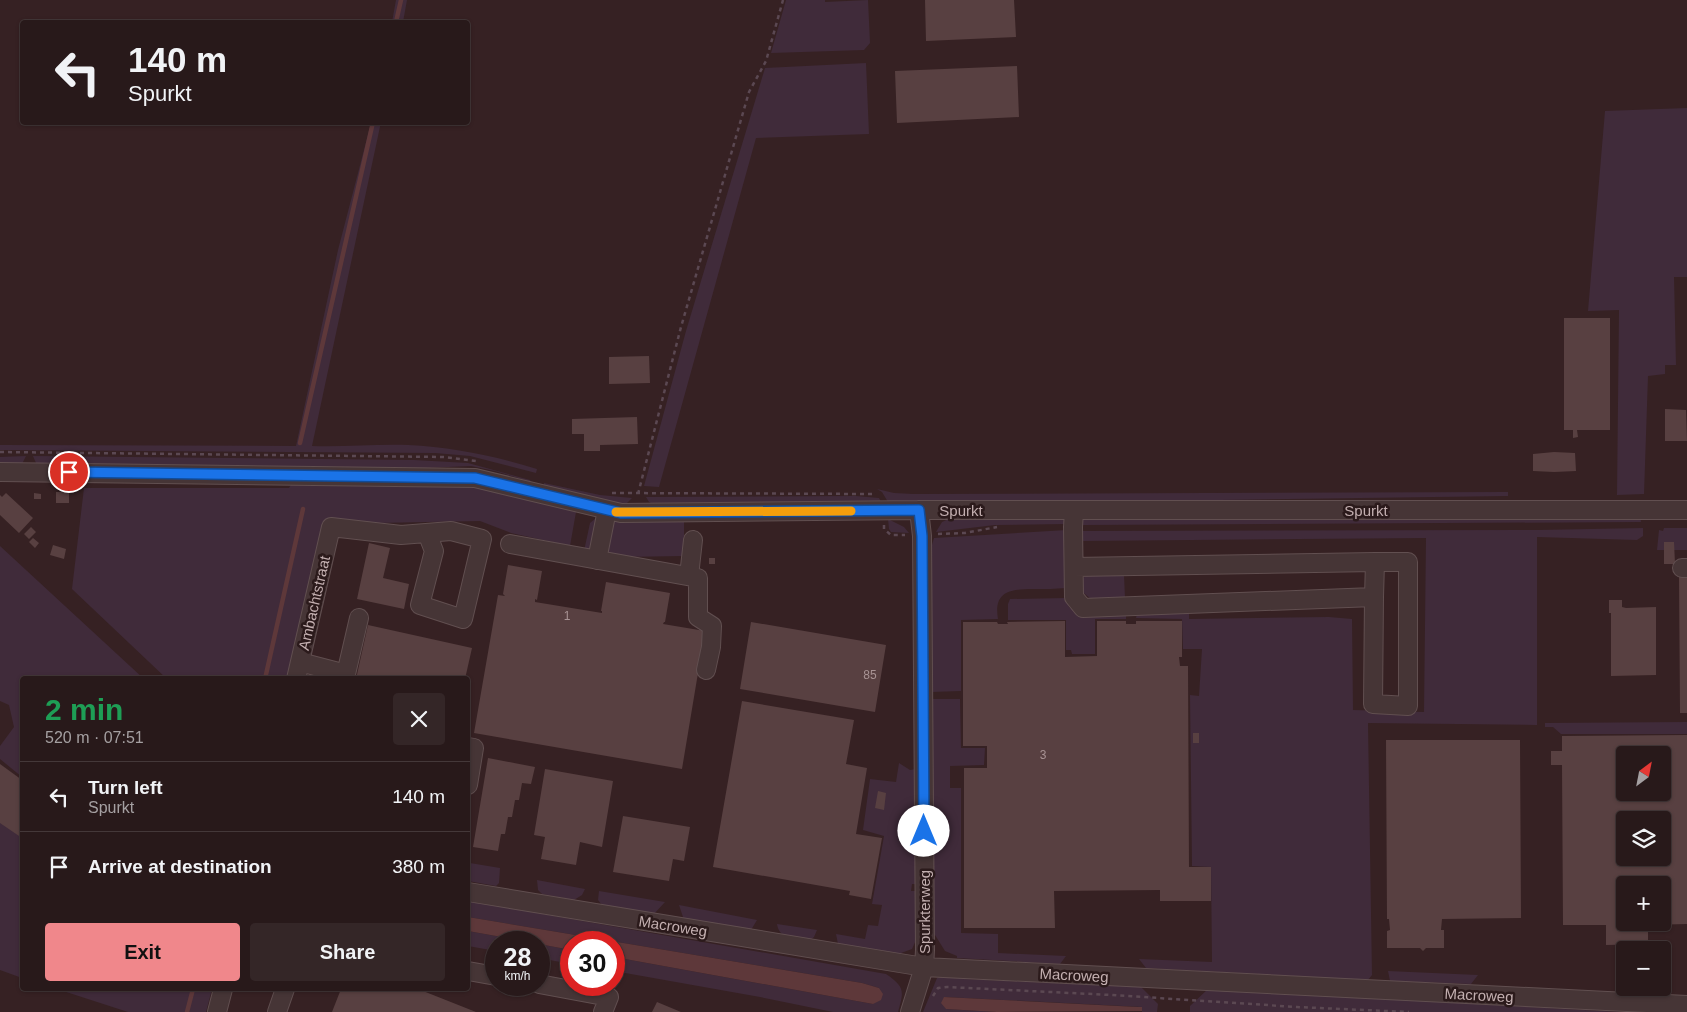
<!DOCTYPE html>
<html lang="en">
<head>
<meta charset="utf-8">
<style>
  :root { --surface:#28191a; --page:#342627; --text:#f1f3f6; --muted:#a5a0a2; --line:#443839; --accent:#f0878b }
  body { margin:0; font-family:Helvetica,sans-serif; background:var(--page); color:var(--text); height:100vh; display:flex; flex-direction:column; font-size:19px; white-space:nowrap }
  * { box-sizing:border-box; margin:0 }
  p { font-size:16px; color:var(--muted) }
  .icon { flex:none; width:28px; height:28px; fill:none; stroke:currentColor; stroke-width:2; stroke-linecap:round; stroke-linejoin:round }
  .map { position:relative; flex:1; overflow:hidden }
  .details { position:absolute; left:20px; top:676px; width:450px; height:315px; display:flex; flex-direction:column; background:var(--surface); border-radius:5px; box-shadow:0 1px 4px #0004,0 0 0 1px var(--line) }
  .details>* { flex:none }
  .banner { position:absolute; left:20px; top:20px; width:450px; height:105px; border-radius:5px; box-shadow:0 1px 4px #0004,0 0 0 1px var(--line); background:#28191a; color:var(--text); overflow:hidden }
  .needle { width:32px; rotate:32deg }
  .controls { position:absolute; left:1616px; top:746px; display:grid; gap:10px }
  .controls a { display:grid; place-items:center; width:55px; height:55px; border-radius:5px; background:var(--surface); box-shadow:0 1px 4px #0004,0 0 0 1px var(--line); font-size:25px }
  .speed { position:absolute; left:485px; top:931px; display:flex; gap:10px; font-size:25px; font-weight:700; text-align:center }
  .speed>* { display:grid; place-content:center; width:65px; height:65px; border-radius:50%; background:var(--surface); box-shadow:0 1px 4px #0004,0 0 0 1px var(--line); line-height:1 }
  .speed small { font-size:12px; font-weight:400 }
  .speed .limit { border:8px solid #d22; background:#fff; color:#111 }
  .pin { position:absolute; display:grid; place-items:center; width:42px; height:42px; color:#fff; margin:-21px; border:2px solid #fff; border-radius:50%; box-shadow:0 1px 5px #0007 }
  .me { position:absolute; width:55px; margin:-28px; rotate:0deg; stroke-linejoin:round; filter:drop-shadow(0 0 4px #0008) }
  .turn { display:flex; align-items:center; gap:18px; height:105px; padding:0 25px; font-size:22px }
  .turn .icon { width:65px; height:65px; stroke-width:2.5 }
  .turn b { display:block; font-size:35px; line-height:42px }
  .round { display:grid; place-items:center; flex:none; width:52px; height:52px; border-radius:5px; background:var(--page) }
  .summary { display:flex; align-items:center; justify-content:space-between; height:85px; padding:0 25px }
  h1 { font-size:30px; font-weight:800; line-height:38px; color:#1e9e55 }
  .cta { display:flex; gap:10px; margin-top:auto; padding:10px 25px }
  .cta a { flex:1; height:58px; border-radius:5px; background:var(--accent); color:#111; font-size:20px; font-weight:800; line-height:58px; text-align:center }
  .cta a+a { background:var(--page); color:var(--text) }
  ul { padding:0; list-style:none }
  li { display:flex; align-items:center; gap:15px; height:70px; padding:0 25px; border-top:1px solid var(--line) }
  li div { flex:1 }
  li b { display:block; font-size:19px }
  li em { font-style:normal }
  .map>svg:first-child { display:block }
</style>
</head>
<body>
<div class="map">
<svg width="1687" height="1012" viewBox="0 0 1687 1012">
  <rect width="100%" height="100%" fill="#362123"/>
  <!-- green -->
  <path fill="#402b3a" d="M396,0H407L403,22H392Z
    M786,0H825V2L868,0L870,43L864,50L771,53Z
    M866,63L869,134L756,138L659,487L644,486L686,331L765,68Z
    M1687,108V277H1674L1676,365H1665V374L1648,376L1644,494L1617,495L1619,310L1588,311L1605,111Z
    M381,122L312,446C344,447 376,444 408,445C452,447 495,456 537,469L536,473L470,456L435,453L0,450V445L296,446L338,250L371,123Z
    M26,456L22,464H0V457Z
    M33,456L414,460L468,463L530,480L531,482L495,471L471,466L425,468L36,463Z
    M293,481L486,487L576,512L570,546L511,533L480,521L323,524L287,679H167L72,589L84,488H289Z
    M544,483L600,495L632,498L626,504L610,502L544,486Z
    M877,489L894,493L913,494L1508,492V496L1082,502H888L882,492Z
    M856,496L879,498L881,502L653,504L649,502L646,497Z
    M1640,515L1641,522L1081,525L1084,518Z
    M604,517L684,520V556L619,557L584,551L590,523L596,518Z
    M951,518L1062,519L1066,521L1067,524L995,525L936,532L942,522Z
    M888,519L904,527L909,533L891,532L889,529Z
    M1643,528V536L1637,540L1537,537V725L1368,723L1372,975L1368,980L1146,968L1139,959L1212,962L1211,867L1192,866L1190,695L1199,696L1202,649H1183L1182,619L1136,618L1137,614L1189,610V619L1329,617L1352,619L1353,710L1424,712L1426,538L1081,541V531L1537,530Z
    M1664,528H1687V550H1657L1659,530L1663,531Z
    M1067,530L1066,588C1055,589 1045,589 1034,589C1012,589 993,590 998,619L961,620V691L931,692V548L934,538Z
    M0,546L144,679H22V777L0,759V746L14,727L9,705L0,701Z
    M1087,575H1124L1125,598L1091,599L1080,590L1082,579Z
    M1067,598L1069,607L1077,613L1126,614V619H1095V654H1072L1071,650H1066V620H1008V604L1010,599Z
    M931,699H960L961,748H985L984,765L950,766V788H961V933L998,934V953L1066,956L1060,964L957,958V956L945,951L935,935L932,936Z
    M1687,722V734H1561L1553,727H1545V723Z
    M899,763L910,770L916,769L918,884H912L911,891H917L918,940H916L912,949L901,953L900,955L838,944L836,934L865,939L868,925L878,926L882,905L872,904L884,836L863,830L870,779L896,782Z
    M0,822L22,837V978L0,970Z
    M470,863L500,868L499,883L496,886L468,881V869Z
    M537,880L585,889L582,895L574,900L542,894L538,890Z
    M599,891L665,902L654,914L602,905L598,900Z
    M468,901L886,974C905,987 904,991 898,1012H833L760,997L614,971V957L873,1004L879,988L862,983L468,917Z
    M679,905L757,920L751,930L684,920Z
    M777,924L817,930L814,937L809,941C797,939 779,940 777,924Z
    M468,931L530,942H531H496V951L468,946Z
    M539,944L571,950V964L539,958Z
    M1388,971L1478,975L1471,984L1390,981Z
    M948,975L964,979L1141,987L1158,1004L1157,1012H1142V1007L945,997L946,1009L997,1012H923L937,978Z
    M57,989H212L206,1012H128Z
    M1208,989L1620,1012H1190V1006Z"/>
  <!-- water -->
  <path fill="#5e383a" d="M468,917L862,983L879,988L883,994L881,1000L873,1004L614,957V942H571V950L539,944V942H530L468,931Z
    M944,997L1138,1007H1142V1011L997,1012L946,1009L941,1003Z"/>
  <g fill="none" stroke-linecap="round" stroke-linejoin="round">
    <!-- stream -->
    <path stroke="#5e383a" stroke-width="4.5" d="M396,22L401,0
      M300,443L373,122
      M265,679L303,509
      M187,1012L193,989"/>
  </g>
  <!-- building -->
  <path fill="#584041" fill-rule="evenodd" d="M925,0H1014L1016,37L926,41Z
    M1017,66L1019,117L897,123L895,71Z
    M1564,318H1610V430H1577L1578,437L1573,438V430H1564Z
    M649,356L650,383L609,384V357Z
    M1665,409L1686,410L1687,441H1665Z
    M637,417L638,444L600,445V451H584V434H572V419Z
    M1554,452L1575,453L1576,471L1554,472L1533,471V454Z
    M56,492H69V503H56Z
    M6,493L33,518L19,533L0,515V495L2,497Z
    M34,493L41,494V499H34Z
    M31,527L36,532L29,539L24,534Z
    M33,538L39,543L35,548L29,542Z
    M1664,542H1674L1675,564H1664Z
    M369,543L390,548L383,578L409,584L404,609L357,599Z
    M53,545L66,549L64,559L50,555Z
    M709,558H715V564H709Z
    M508,565L542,571L537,600L535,599V602L602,613V611H601L606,582L670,593L665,622H664L663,624L705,631L682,769L474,733L498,595L505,596L503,594Z
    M1679,576H1687V713H1680Z
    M1609,600H1622V607L1626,608L1656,607V675L1611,676V613H1609Z
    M1065,621V657L1097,656V621H1126V624H1136V621H1182V657H1179L1180,666H1188L1189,867H1211V901H1160V890L1054,891L1055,928H964V768H987V746H963V622H997L998,624H1008L1007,622Z
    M751,622L886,645L875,712L740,689Z
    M368,625L472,648L465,679H356Z
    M742,701L854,720L846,764L867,768L856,834L882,838L871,899L849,895L850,891L713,867Z
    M1193,733H1199V743H1193Z
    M1687,735V924L1648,925V944L1606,945V925H1563L1562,765H1551V751H1562V736ZM1625,755H1662V792H1625ZM1625,820H1662V858H1625ZM1625,885H1662V922H1625Z
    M1386,740H1520L1521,918L1442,919L1441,930H1444V948H1426L1423,951L1420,948H1387V931L1390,930L1389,919H1387Z
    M488,758L535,767L531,784L522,783L519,800H515L512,817H508L505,834H501L498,851L473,847Z
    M0,764L22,780V838L0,823Z
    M545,769L613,781L602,847L580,842L576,865L541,859L545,837L534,835Z
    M878,791L886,793L884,810L875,808Z
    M623,816L690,827L684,861L673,859L669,881L613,872Z
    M341,989H418L476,1012H332Z
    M657,1002L681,1012H652Z"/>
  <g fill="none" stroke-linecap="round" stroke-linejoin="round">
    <defs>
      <path id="minor" d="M0,472L475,478L621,513L919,510H1687
        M1074,511L1073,527L1074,597L1083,608L1374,597L1373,704L1408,706V562H1375L1374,597
        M510,544L698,578V617L712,626L711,647L706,670
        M597,560L607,510
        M1074,567L1375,562
        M1682,568H1687
        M689,576L693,540
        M300,662L346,674L359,618
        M296,679L331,527L401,535L451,531L482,539L463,619L420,605L434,551L427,533
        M468,747L474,748L468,785
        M468,892L924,967L1687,1005
        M468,971L496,976
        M539,984L609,997L603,1012
        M217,1012L223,989
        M277,1012L285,989
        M910,1012L924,967L925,950L922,536L919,510"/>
    </defs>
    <!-- minor casing -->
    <use href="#minor" stroke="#614f50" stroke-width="20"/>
    <!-- path -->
    <path stroke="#5b4852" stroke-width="2.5" stroke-dasharray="4 4" stroke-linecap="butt" d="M0,452L444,457L476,461
      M612,493L876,494
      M638,494L681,327L749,92L766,61L783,0
      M884,525V529L891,535H905
      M938,534L965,533L997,527
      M933,996L938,988L947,987L1112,995L1297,1007L1409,1012"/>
    <!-- minor -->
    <use href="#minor" stroke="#463536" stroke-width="18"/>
  </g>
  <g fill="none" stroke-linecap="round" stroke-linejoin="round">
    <defs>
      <path id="route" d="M69,472L475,478L621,513L919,510L922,536L924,831"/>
    </defs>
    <!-- route casing -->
    <use href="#route" stroke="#114b97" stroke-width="12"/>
    <!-- route -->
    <use href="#route" stroke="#1a73e8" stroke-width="9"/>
    <!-- slow -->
    <path stroke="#f59e0b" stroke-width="9" d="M616,512L851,511"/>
  </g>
  <g text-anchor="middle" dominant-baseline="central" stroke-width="5" stroke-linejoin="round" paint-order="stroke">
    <!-- number labels -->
    <g font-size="12" fill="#a89394">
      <text x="567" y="616">1</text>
      <text x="870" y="675">85</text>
      <text x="1043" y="755">3</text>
    </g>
    <!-- street labels -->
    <g font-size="15" fill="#c3afb0" stroke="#2b1a1b">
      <text x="961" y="510">Spurkt</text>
      <text x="1366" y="510">Spurkt</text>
      <text transform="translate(314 603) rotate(-77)">Ambachtstraat</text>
      <text transform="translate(924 912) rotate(-90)">Spurkterweg</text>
      <text transform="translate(673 926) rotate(9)">Macroweg</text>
      <text transform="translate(1074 975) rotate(3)">Macroweg</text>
      <text transform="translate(1479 995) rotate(3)">Macroweg</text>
    </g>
  </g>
</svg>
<div class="controls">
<a><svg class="needle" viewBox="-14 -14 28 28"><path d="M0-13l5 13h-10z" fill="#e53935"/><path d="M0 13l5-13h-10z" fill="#a5a0a2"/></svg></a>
<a><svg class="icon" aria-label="layers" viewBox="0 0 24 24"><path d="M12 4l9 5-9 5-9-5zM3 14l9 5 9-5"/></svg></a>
<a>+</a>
<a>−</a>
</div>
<div class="speed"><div>28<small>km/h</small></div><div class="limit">30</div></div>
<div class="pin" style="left:69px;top:472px;background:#d93025"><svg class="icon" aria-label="arrive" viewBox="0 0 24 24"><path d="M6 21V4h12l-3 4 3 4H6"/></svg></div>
<svg class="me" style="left:924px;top:831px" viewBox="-20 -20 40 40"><circle r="19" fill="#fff"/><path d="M0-13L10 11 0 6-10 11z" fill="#1a73e8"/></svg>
<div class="banner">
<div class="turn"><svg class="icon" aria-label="left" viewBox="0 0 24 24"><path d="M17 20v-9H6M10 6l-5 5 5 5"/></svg><div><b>140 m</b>Spurkt</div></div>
</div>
<section class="details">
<div class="summary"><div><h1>2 min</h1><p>520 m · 07:51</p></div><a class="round"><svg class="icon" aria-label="close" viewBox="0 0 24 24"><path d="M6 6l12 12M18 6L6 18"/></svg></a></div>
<ul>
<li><svg class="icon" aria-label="left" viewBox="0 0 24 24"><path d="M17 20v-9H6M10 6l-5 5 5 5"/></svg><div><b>Turn left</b><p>Spurkt</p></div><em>140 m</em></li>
<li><svg class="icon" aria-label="arrive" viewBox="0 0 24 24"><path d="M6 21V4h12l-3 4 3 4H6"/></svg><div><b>Arrive at destination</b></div><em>380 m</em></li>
</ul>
<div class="cta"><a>Exit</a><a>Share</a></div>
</section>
</div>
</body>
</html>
